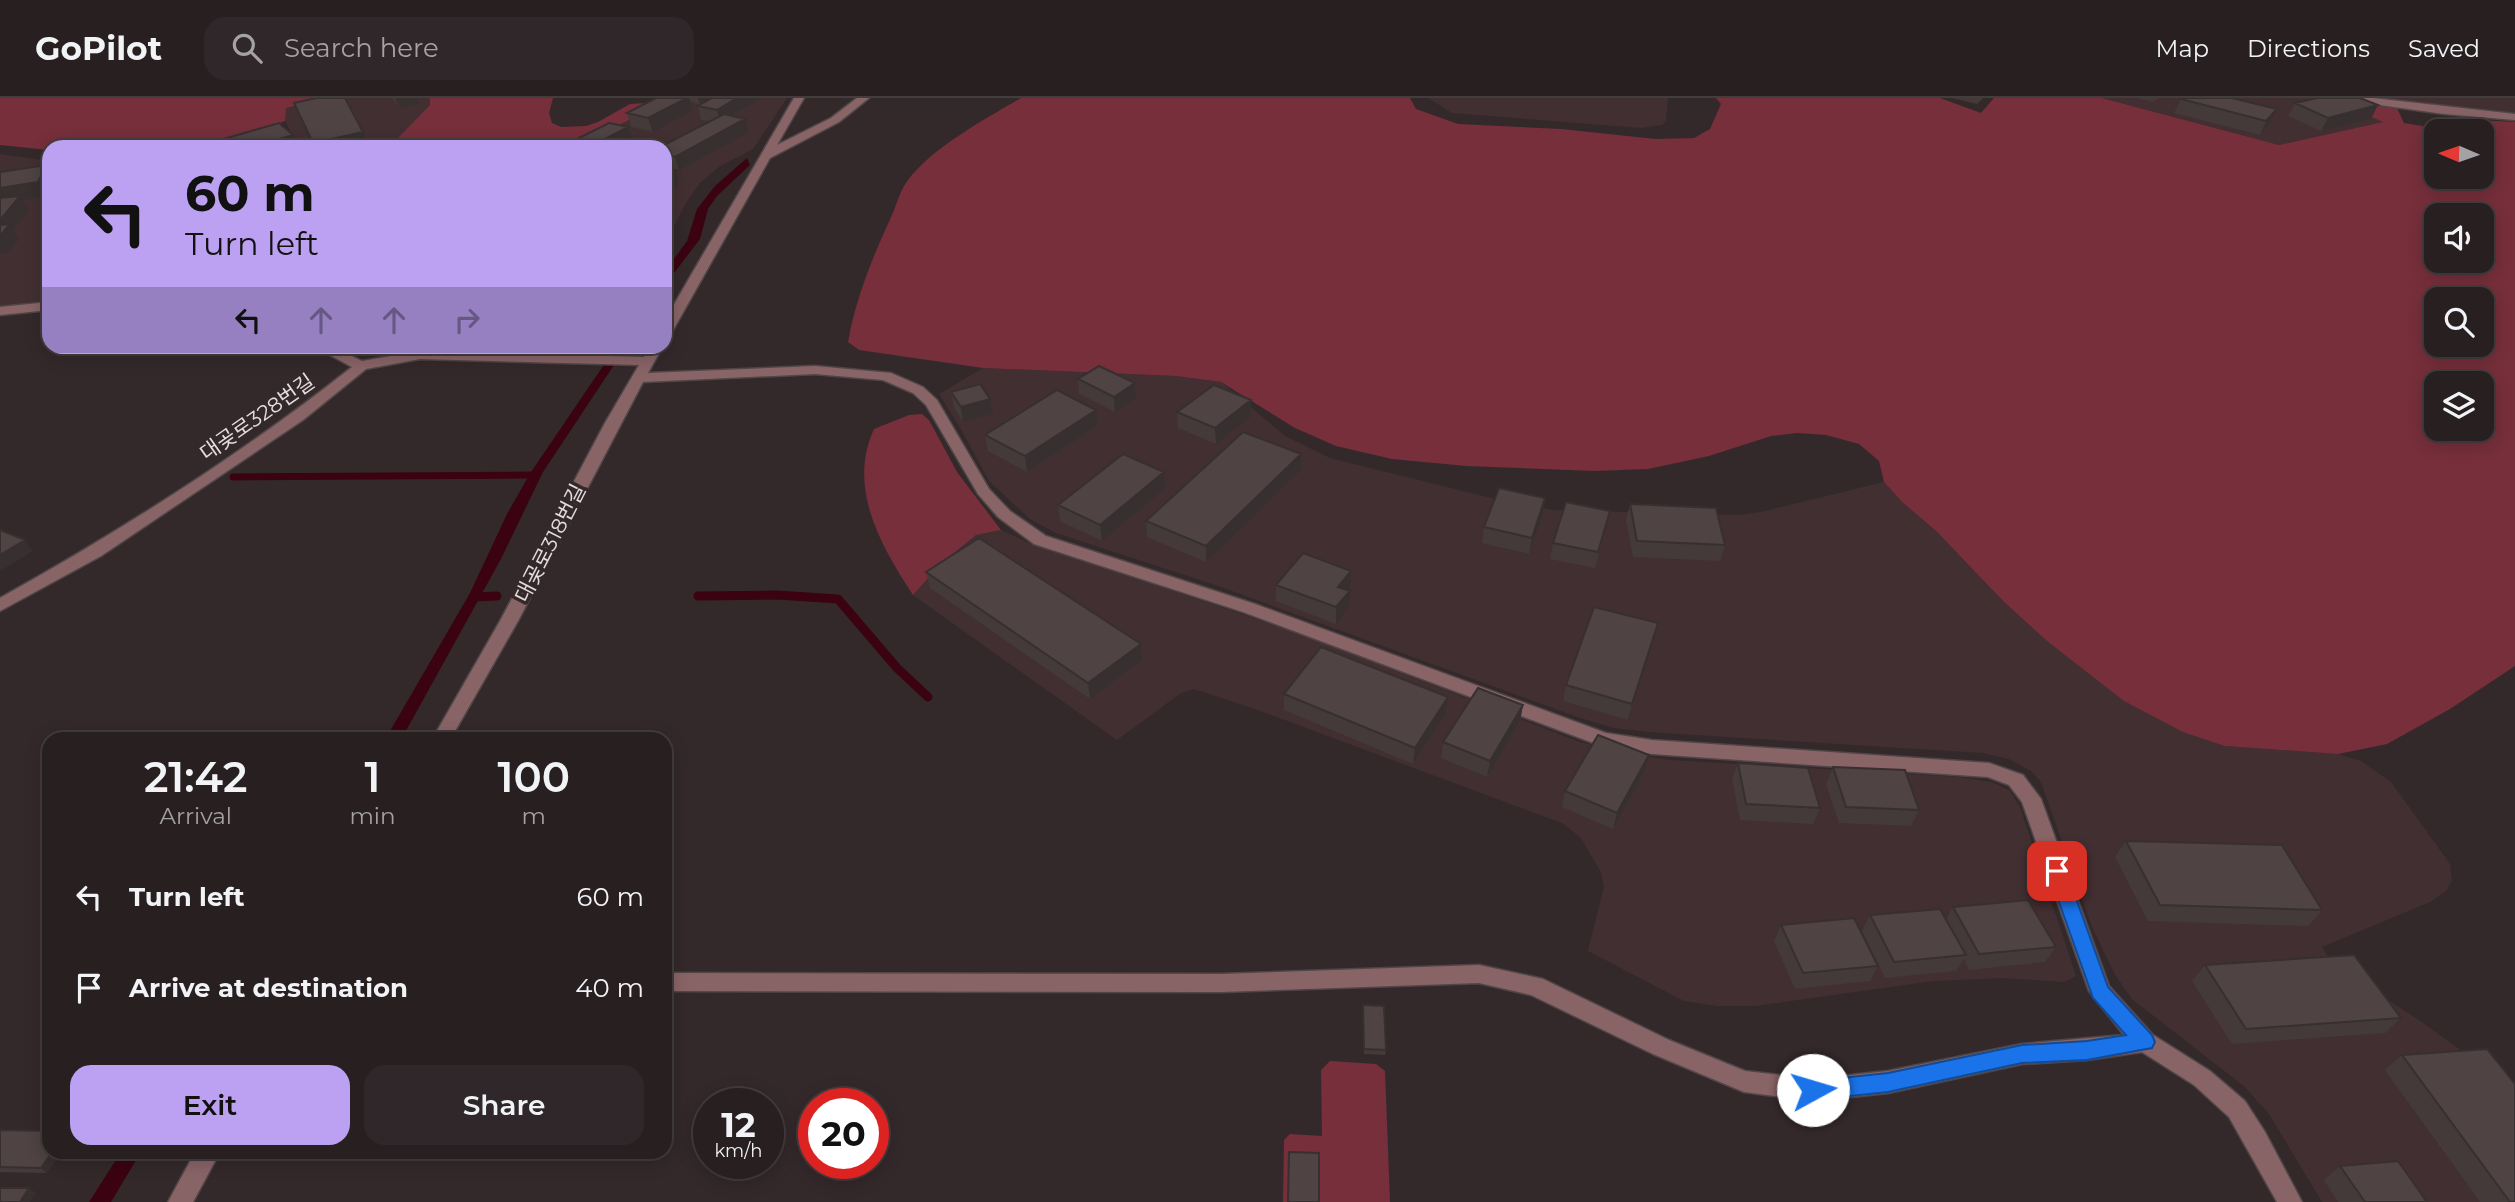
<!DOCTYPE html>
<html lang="en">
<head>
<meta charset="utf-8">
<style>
  :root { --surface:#271f20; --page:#2f2729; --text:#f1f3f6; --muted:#a4a2a5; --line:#433d3e; --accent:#bca0f2 }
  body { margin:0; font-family:Montserrat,"Noto Sans KR",sans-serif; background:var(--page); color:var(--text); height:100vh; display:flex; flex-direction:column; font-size:26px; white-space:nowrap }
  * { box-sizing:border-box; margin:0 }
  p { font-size:23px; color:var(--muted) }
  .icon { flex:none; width:38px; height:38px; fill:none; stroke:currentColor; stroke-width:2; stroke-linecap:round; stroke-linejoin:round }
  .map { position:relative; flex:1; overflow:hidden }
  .details { position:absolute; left:42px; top:634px; width:630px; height:427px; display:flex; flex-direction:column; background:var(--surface); border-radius:21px; box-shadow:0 4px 18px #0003,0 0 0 2px var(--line) }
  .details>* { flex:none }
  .banner { position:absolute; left:42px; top:42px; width:630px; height:214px; border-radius:21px; box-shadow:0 4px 18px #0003,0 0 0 2px var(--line); background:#bca0f2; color:#111; overflow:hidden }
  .needle { width:46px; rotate:272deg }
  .buttons { position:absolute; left:2424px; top:21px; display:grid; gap:14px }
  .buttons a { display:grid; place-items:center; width:70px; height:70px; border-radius:14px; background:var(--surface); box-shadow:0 4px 18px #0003,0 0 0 2px var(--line); font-size:35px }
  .speed { position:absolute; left:693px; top:990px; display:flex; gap:14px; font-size:35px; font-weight:700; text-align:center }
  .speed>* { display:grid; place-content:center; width:91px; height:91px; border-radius:50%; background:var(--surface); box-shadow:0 4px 18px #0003,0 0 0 2px var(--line); line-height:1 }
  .speed small { font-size:18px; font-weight:400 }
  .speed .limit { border:10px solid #d22; background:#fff; color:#111 }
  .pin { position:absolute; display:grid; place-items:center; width:60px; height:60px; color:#fff; margin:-30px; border-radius:14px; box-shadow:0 4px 10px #0006 }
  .me { position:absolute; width:77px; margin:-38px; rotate:84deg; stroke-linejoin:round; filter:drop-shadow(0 0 5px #0008) }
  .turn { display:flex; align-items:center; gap:24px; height:147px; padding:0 28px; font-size:32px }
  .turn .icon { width:91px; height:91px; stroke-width:2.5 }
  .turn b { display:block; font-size:49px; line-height:60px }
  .lanes { display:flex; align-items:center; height:66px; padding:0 28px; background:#0003; justify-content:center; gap:35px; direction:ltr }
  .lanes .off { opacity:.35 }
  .eta { display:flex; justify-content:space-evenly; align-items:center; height:119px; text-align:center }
  .eta b { font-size:42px; font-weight:600; line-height:49px }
  .action { display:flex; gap:14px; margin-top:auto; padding:14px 28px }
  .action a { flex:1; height:80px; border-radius:21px; background:var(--accent); color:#111; font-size:28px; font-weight:600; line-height:80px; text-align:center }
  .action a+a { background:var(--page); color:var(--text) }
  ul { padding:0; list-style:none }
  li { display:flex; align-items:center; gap:21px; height:91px; padding:0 28px }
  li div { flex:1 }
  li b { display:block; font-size:26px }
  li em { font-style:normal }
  header { display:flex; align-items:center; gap:42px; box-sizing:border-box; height:98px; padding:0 35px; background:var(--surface); border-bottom:2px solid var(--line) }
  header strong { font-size:33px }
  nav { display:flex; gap:38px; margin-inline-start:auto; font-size:24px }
  .search { width:490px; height:63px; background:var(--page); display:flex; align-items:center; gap:18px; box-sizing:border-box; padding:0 24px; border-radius:21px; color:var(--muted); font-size:26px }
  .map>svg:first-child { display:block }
</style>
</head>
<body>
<header>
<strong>GoPilot</strong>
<div class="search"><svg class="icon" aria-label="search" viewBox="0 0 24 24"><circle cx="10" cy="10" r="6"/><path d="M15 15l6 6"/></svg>Search here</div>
<nav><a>Map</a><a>Directions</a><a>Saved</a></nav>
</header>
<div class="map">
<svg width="2515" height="1104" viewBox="0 0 2515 1104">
  <rect width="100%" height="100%" fill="#34292a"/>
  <!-- built -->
  <path fill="#422f31" d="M328,0H430L431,7L389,49H241L291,35L285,23V10Z
    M672,0H787L753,51L720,68L699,86L686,105L665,146V49H577Z
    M1428,0H1668L1666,23L1662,27L1641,30L1452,15Z
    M2102,0H2327L2384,24L2279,47Z
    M2367,0H2515V17Z
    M0,56L49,63V212L0,217Z
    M983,270L1176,278L1221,284L1285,338L1330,360L1511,405L1554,412L1738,417L1761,414L1884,384L1902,404L1936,433L2004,504L2047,543L2225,648L2338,656L2361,663L2391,684L2450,766L2452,782L2446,793L2430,804L2322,849L2332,865L2423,925L2498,979L2515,1104H2322L2269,1016L2245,989L2132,901L2115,877L2092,829L2041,684L2031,673L2009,661L1983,655L1648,634L1614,630L1580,620L1218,488L1056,435L1030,421L989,383L962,333L939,296Z
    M1001,432L1027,444L1303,537L1580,644L1627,656L1671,662L1959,679L1992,684L2010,693L2020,709L2076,878L2064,884L2004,880L1933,883L1755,908H1718L1684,903L1588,853L1604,789L1601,774L1580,739L1562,725L1255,611L1194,591L1181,595L1117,642L913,497L943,464L976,437Z"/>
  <!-- green -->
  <path fill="#762f3b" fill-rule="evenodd" d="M0,0H328L286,10L285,23L215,49H49V52L0,47Z
    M430,0H553L549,15L552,25L561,29L586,28L598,24L630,6L664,4L577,49H389L430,7Z
    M1021,0H1410L1416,11L1458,26L1561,31L1656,41L1694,40L1710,31L1721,6L1716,0H1940L1981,15L1994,0H2102L2279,47L2383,24L2327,0L2397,10L2404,25L2441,31L2476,22L2515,24V568L2450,611L2387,646L2338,656L2225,648L2183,634L2124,603L2047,543L2004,504L1936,433L1902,404L1884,384L1879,363L1859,346L1826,337L1797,335L1771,338L1709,358L1648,371L1594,373L1466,368L1392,361L1336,348L1295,330L1221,284L1176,278L983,270L859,252L848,244C856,199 873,158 892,117C897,106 900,92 908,82C933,49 985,21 1021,0ZM2436,33H2482V79H2436ZM2436,117H2482V163H2436ZM2436,201H2482V247H2436ZM2436,285H2482V331H2436Z
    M922,316L929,322L957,374L1001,432L976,437L943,464L913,497C881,448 847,390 874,331L909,317Z
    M1330,963L1376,966L1385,973L1390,1104H1283L1284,1042L1290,1036L1322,1038L1321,972Z"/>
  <!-- water -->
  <path fill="#3b0312" d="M747,60L750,67L717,98L708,111L700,141L665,187V173L687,143L697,111L715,88Z
    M616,249H626L543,374L501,461L402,640H386L470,495L507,416L531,374Z
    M121,1054H141L111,1104H89Z"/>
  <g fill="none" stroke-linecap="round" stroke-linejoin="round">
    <!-- stream-far1 -->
    <path stroke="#3b0312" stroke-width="7" d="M233,379L534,377"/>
    <!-- stream -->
    <path stroke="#3b0312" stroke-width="9" d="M698,498L777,497L838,501L897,570L928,599
      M474,499L497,498"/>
    <defs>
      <path id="minor" d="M794,0H804L777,47L831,20L857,0H869L839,24L770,60L672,234L665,238V222Z
        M2346,0H2373L2515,16V22L2444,16L2351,3Z
        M49,204V212L0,217V209Z
        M313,248H331L362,263L420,253L644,259L650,248H663L648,275L815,268L891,275L923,289L937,302L989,391L1010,413L1046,438L1255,506L1606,635L1652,642L1989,665L2023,677L2041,701L2109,888L2153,937L2210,973L2245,1003L2265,1034L2302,1104H2277L2229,1019L2194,987L2142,954L2087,962L2022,966L1888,995L1813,1003L1744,994L1653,956L1531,897L1479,885L1221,894L665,893V875L1221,876L1479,867L1543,881L1669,942L1745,973L1813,981L1888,973L2022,946L2124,937L2089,893L2022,704L2009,687L1988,679L1652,656L1604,649L1243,514L1034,446L998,419L978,396L926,307L913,295L883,282L815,276L643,284L518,523L451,640H433L500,523L605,325L639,267L420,261L366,271L303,322L101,458L0,513V500C122,432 242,356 352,269Z
        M195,1054H220L193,1104H168Z"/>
    </defs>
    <!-- minor casing -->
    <use href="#minor" stroke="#504647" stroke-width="3"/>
    <!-- minor -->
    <use href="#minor" fill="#896467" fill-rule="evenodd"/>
  </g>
  <!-- wall -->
  <path fill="#443a3a" d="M392,0H417L420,6L400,10Z
    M656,0H762L733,18L748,35L679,72L665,68V49L709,23L701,22L698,8L700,7L690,3L693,12L653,34L631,29L627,15Z
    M1952,0H1983L1977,6Z
    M2137,0H2158L2153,4Z
    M2181,1L2270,25L2260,37L2174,15Z
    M2295,5L2371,21L2321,33L2288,18Z
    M1078,281L1135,285L1136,301L1115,314L1079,296Z
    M951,294L993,316L963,324L954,310Z
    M1251,302V318L1216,346L1178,330L1177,314Z
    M1098,327L1027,374L988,353L985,337Z
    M1301,372L1206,464L1147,439L1146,423Z
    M1164,374L1165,390L1102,443L1060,423L1058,407Z
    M1545,400L1543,416L1529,456L1482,445L1484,429Z
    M1630,406L1725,447L1720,463L1633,459L1626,422Z
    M1606,429L1595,470L1550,461L1553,445Z
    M926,474L1142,562L1090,601L930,490Z
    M1276,487L1350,489L1347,492L1349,509L1336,526L1276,503Z
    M1658,525L1628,622L1563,603L1566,587Z
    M1284,596L1448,599L1446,615L1413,666L1284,612Z
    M1523,607L1520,623L1487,679L1441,660L1443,644Z
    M1738,665L1820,710L1813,726L1740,722L1732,681Z
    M1833,669L1919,712L1911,728L1839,725L1826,686Z
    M1644,674L1613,731L1562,709L1565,693Z
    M2126,743L2322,812L2308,828L2148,823L2115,759Z
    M1953,809L2056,849L2045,864L1969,872L1964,861L1956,873L1885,880L1862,833L1870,817L1946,822Z
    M1781,827L1878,868L1870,883L1795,891L1774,843Z
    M2205,867L2401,920L2385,935L2232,946L2192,883Z
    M1363,907L1386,952L1385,957L1364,956Z
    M2402,957L2515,1104H2480L2385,972Z
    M0,1032L47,1075L0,1074Z
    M2340,1068L2427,1104H2338L2324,1082Z"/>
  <!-- shaded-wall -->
  <path fill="#372f30" d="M395,0H417L420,6L400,10Z
    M687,0H689L693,12L653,34L648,20Z
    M698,0H716L700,7Z
    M737,0H762L720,25L717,12Z
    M2378,7L2371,21L2321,33L2328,20Z
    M2277,11L2270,25L2260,37L2266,23Z
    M745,21L748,35L679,72L675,59Z
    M628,29L632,43L621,49H590Z
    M363,34L369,47L361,49H315L313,45Z
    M293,37L298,49H252Z
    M47,67L49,70V95L47,98L22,102L29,113L13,131L19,141L9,154L0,155V90Z
    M675,72L679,86L665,97V80Z
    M1135,285L1136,301L1115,314L1114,299Z
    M990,301L993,316L963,324L961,309Z
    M1251,302V318L1216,346L1215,330Z
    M1096,312L1098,327L1027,374L1025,358Z
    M1301,356V372L1206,464V448Z
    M1164,374L1165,390L1102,443L1100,427Z
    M1545,400L1543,416L1529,456L1532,440Z
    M25,442L33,453L0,473V457Z
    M1351,473L1350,489L1337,505L1338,489Z
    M1350,493L1349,509L1336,526V509Z
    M1658,525L1653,541L1628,622L1632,606Z
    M1141,546L1142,562L1090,601L1088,585Z
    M1448,599L1446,615L1413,666L1415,650Z
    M1523,607L1520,623L1487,679L1490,663Z
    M1649,657L1644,674L1613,731L1617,715Z
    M52,1054H62L47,1075L41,1070Z
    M29,1090L36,1095L30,1104H20Z"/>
  <!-- building -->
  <path fill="#4f4344" stroke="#372f30" stroke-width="2" d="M316,0H345L363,34L313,45L294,5Z
    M656,0H687L648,20L627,15Z
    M712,0H737L717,12L698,8Z
    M2182,0H2232L2277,11L2266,23L2181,1Z
    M2317,0H2360L2378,7L2328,20L2295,5Z
    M724,16L745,21L675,59L665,56V49H660Z
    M279,25L293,37L252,49H196Z
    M609,25L628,29L590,49L563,48Z
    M637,41L656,46L651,49H621Z
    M47,67L38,84L0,90V74Z
    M665,71L675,72L665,80Z
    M20,98L0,122V100Z
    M10,126L0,138V127Z
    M1099,268L1135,285L1114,299L1078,281Z
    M980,286L990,301L961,309L951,294Z
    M1214,287L1251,302L1215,330L1177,314Z
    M1057,292L1096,312L1025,358L985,337Z
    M1243,334L1301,356L1206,448L1146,423Z
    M1123,356L1164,374L1100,427L1058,407Z
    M1499,390L1545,400L1532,440L1484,429Z
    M1566,404L1610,413L1598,454L1553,445Z
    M1630,406L1716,410L1725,447L1637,443Z
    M0,432L25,442L0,457Z
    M979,440L1141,546L1088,585L926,474Z
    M1303,455L1351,473L1338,489L1350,493L1336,509L1276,487Z
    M1594,509L1658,525L1632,606L1566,587Z
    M1321,549L1448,599L1415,650L1284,596Z
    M1478,590L1523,607L1490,663L1443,644Z
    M1598,637L1649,657L1617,715L1565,693Z
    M1738,665L1808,670L1820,710L1746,706Z
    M1833,669L1905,672L1919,712L1846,709Z
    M2126,743L2282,747L2322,812L2160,807Z
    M2028,802L2056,849L1979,856L1953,809Z
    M1940,811L1966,857L1894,864L1870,817Z
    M1854,820L1878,868L1803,875L1781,827Z
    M2354,857L2401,920L2246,931L2205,867Z
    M1363,907L1384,908L1386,952L1364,951Z
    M2487,951L2515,986V1104H2510L2402,957Z
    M0,1032L49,1033V1054H52L41,1070L0,1069Z
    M1289,1054L1319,1055V1104H1288Z
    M2398,1063L2427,1104H2365L2340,1068Z
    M0,1090H29L20,1104H0Z"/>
  <!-- route -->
  <path fill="#1a73e8" stroke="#114b97" stroke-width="2" d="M2057,765L2063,768L2066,773L2108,889L2152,937L2155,944L2152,950L2087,962L2022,965L1888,994L1813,1002L1806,999L1803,992L1806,986L1813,983L1888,975L2022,947L2087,943L2126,937L2093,900L2048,773L2050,768Z"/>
  <g text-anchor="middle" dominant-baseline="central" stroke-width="7" stroke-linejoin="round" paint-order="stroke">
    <!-- street labels -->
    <g font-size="21" fill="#e4dcdd" stroke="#34292a">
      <text transform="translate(257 319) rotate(-35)">대곶로328번길</text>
      <text transform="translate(550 445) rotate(-63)">대곶로318번길</text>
    </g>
  </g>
</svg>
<div class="buttons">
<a><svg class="needle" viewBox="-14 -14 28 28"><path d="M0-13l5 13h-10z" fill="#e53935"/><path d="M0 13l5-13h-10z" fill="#a4a2a5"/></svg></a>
<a><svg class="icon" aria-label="sound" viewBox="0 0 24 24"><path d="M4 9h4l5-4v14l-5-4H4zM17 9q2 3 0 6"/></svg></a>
<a><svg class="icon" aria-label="search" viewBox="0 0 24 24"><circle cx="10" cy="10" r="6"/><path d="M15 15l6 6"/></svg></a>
<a><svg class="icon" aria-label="layers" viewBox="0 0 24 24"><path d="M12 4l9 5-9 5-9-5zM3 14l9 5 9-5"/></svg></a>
</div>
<div class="speed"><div>12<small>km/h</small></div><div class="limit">20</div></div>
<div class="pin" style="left:2057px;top:773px;background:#d93025"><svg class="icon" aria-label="arrive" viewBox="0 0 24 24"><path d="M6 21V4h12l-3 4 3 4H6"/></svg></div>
<svg class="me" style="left:1813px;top:992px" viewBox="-20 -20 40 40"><circle r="19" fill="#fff"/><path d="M0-13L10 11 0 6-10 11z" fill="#1a73e8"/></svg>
<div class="banner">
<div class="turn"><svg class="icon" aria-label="left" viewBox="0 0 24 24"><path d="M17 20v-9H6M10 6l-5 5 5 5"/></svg><div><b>60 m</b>Turn left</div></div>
<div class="lanes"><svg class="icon" aria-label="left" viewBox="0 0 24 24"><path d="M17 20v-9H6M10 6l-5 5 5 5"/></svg><svg class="icon off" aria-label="ahead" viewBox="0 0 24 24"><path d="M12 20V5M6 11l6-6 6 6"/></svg><svg class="icon off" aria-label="ahead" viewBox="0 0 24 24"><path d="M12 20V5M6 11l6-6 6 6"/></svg><svg class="icon off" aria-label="right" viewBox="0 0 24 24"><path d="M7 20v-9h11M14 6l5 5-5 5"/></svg></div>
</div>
<section class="details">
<div class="eta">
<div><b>21:42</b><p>Arrival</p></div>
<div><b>1</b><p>min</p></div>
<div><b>100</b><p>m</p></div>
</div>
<ul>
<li><svg class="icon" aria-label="left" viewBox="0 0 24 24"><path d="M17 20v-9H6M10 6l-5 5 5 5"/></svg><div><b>Turn left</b></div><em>60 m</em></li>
<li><svg class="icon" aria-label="arrive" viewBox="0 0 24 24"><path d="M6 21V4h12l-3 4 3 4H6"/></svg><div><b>Arrive at destination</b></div><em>40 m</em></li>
</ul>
<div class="action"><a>Exit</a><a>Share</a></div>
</section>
</div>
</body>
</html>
